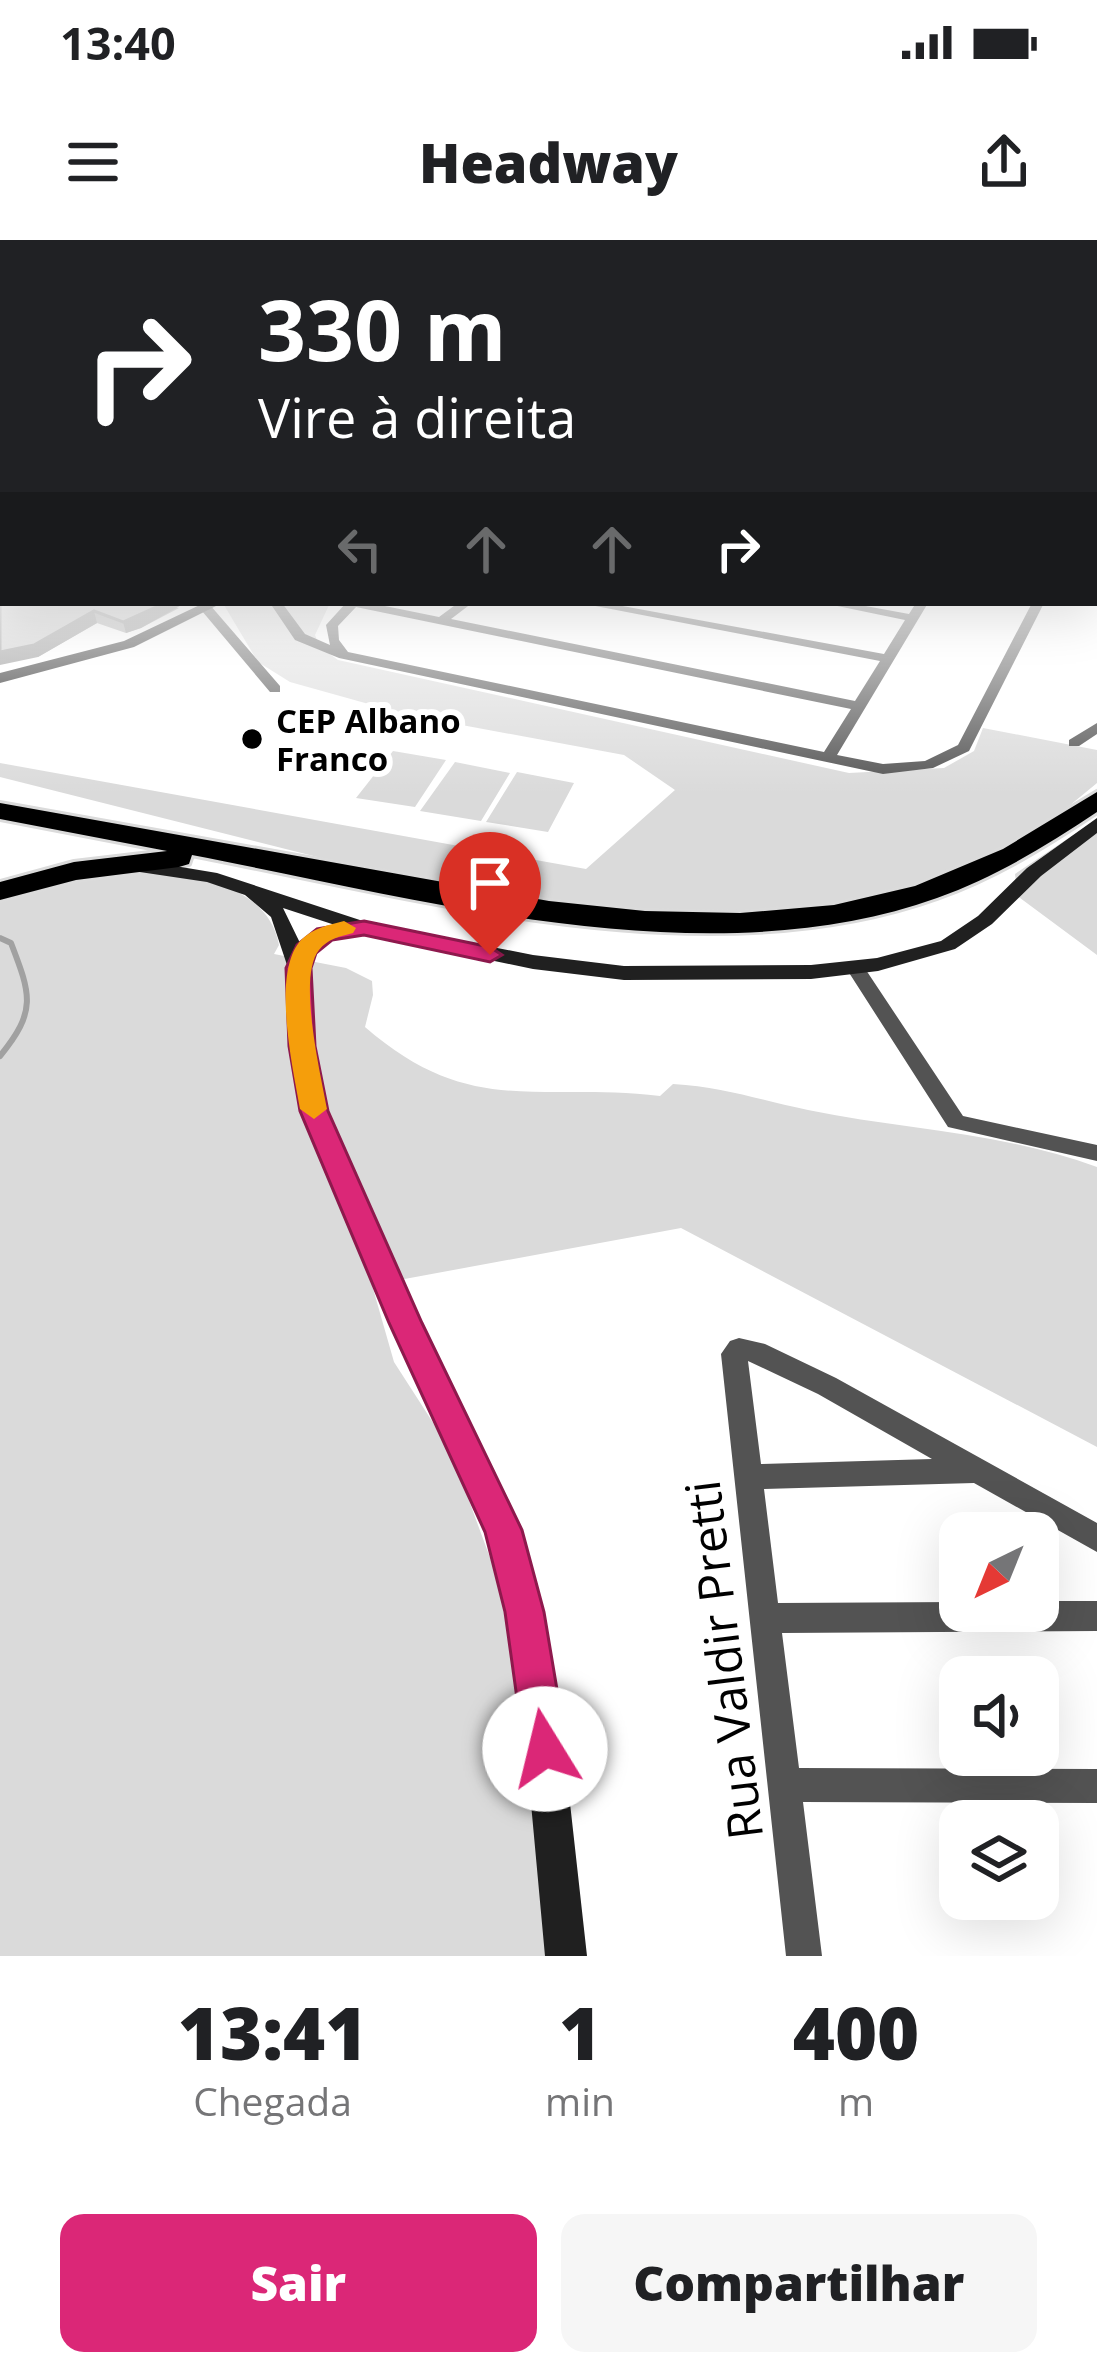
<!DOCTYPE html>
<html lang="pt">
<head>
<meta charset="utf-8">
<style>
  :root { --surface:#fff; --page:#f6f6f6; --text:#202124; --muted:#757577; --accent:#db2777 }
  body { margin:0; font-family:"Open Sans",sans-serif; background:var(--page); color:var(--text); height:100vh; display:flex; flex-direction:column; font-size:45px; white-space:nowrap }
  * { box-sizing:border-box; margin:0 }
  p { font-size:39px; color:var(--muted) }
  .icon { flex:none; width:66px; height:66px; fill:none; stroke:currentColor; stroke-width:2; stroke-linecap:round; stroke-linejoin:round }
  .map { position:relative; height:1716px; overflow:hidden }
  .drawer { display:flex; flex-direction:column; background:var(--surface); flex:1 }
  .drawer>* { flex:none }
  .banner { position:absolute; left:0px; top:0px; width:1098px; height:366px; box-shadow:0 12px 48px #0002; background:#202124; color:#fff; overflow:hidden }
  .needle { width:78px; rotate:223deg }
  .buttons { position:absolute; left:939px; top:1272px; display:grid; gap:24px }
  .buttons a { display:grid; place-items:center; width:120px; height:120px; border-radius:24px; background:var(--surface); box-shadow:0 12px 48px #0002; font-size:60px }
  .pin { position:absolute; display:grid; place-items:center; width:102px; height:102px; color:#fff; margin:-123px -51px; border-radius:50% 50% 50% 0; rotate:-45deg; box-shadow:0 0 12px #0007 }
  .pin .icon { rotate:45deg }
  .me { position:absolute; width:132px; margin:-66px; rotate:351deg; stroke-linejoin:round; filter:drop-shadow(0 0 9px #0008) }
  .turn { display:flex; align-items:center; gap:42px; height:252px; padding:0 60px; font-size:54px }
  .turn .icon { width:156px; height:156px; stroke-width:2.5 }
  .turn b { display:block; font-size:84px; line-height:102px }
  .lanes { display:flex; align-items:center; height:114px; padding:0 60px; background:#0003; justify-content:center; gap:60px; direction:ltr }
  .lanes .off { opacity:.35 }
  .eta { display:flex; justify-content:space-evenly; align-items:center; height:204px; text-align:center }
  .eta b { font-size:72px; font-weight:800; line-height:84px }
  .cta { display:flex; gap:24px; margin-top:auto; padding:24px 60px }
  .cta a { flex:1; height:138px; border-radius:24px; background:var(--accent); color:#fff; font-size:48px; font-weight:800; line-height:138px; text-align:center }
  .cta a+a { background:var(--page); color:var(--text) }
  .status { display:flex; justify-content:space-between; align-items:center; height:84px; padding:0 60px; background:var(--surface); direction:ltr }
  .status svg { height:33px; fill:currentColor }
  header { display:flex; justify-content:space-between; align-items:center; height:156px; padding:0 60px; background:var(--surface); font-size:54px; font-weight:800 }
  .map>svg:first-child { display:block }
</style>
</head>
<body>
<div class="status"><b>13:40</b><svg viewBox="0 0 49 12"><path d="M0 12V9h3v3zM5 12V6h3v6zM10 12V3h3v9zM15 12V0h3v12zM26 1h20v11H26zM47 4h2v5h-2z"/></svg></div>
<header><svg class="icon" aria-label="menu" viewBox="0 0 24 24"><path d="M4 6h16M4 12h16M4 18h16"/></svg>Headway<svg class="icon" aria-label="share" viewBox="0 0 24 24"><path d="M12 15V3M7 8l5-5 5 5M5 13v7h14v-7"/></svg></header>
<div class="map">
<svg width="1097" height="1716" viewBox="0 0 1097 1716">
  <rect width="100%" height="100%" fill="#fff"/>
  <!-- green -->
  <path fill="#dadada" d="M227,363H330L315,395L320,407L338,420L849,533L944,528L974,511L983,488L1097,510V543L1035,594L935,648L817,668L740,675L588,671L369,630L0,537V523L586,629L675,550L624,515L408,475L290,442L258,422L224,365Z
    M393,511L446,520L415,567L356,558Z
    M455,522L510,533L481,581L420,571Z
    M517,532L574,543L548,592L486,582Z
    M1097,579V715L1012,652L1017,650L1015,634Z
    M107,631C164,632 266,633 279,705L274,714L346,728L372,741L373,755L365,787C470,878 536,842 660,856L673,844C724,847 759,860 808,870C905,890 1002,892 1097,927V1207L681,988L372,1045L394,1122L450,1209L503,1353L527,1502L547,1716H0V655Z"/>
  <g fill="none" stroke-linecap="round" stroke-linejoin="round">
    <!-- stream -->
    <path stroke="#a1a1a1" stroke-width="6" d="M0,698L11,703C31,755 37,771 0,816"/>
    <defs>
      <path id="highway" d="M1097,552V572C1046,606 996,637 937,658C709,740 421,659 192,615L189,624L179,627L76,640L0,660V642L74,622L167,611L0,579V563L549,661L645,671L740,673L834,665L915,646L1003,609Z"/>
    </defs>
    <!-- highway casing -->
    <use href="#highway" stroke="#dbdbdb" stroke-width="6"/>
    <!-- street -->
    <path fill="#535353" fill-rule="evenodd" d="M1095,324H1097V330H1095Z
      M270,363H282L305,394L330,405L326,385L346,363H370L439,377L458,363H472L451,379L855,461L880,421L580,363H606L884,414L905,380L823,363H849L909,374L916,363H928L837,515L883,524L925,521L958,505L1032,363H1044L969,511L933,528L883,534L339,418L295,400ZM356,367L851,469L824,512L348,412L339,400L338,386Z
      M202,365H210L280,446V452H270L202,371Z
      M1097,483V494L1079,506H1069V500Z
      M855,722L862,724L963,876L1097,905V921L948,887L846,728Z
      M739,1098L765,1104L836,1138L1097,1283V1312L974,1243L764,1249L778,1363L960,1362V1371H1038V1361H1097V1391L782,1393L799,1528L1097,1529V1563L803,1562L822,1716H786L721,1114L730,1101ZM748,1121L818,1154L932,1219L761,1224Z"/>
    <!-- secondary -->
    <path fill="#202020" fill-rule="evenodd" d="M204,363H222L134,407L0,443V433L124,401Z
      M1097,578V593L1041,636L992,684L955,709L878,731L811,739L624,740L533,729L360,693C335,697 319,703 310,728L313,806L326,870L419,1083L519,1290L542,1372L564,1509L587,1716H545L526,1509L508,1372L487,1291L391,1083L302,870L291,806L288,728L271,677L245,655L207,642L133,631L123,625L133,619L217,633L369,683L533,715L624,726L811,725L877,718L941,701L978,676L1027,628ZM283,668L335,685L312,694L301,705Z"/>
    <!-- highway -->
    <use href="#highway" fill="#000" fill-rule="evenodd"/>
  </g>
  <!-- wall -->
  <path fill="#a8a8a8" d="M0,330L179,368L141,388L126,393L97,383L38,417Z"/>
  <!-- shaded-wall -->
  <path fill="#888" d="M165,363H185L141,388L126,393L123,382Z
    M94,371L97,383L38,417L0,425V412Z"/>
  <!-- building -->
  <path fill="#c3c3c3" stroke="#888" stroke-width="3" d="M3,328V363H165L123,382L94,371L34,405L0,412V330Z"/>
  <!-- sky -->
  <linearGradient id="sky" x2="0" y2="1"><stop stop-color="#8baccc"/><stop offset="0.57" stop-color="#fff"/><stop offset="1" stop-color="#fff" stop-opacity="0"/></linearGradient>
  <rect width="1097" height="554" fill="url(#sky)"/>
  <!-- route -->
  <path fill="#db2777" stroke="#8e194d" stroke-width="3" d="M364,681L490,707L502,715L490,722L364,695L332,700L316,713L311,728L315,806L328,871L422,1083L522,1290L544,1372L567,1509L560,1524L545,1530L530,1524L524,1509L505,1372L485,1292L389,1083L300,871L289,806L286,728L297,705L317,689Z"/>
  <!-- slow -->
  <path fill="#f59e0b" d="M344,681L356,688L353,693C341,696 327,699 319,710C297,737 321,835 327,869L314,879L300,869C293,828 271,733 301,700C313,688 329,685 344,681Z"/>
  <!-- markers -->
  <circle fill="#000" stroke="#fff" stroke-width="4.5" cx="252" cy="499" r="12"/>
  <g text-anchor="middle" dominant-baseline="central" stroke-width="12" stroke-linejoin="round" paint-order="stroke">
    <!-- far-poi labels -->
    <g font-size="33" font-weight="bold" fill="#000" stroke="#fff" text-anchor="start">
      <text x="276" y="480">CEP Albano<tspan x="276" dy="38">Franco</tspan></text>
    </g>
    <!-- near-street labels -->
    <g font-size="48" fill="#000" stroke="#fff">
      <text transform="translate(723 1420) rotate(-97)">Rua Valdir Pretti</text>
    </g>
  </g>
</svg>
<div class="buttons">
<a><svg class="needle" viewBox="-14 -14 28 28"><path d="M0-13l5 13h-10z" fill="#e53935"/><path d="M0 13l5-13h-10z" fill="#757577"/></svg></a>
<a><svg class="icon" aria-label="sound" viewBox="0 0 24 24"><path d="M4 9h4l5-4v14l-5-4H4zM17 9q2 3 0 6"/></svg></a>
<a><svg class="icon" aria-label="layers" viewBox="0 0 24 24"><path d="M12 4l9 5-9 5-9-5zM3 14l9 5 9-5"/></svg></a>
</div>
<div class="pin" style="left:490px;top:715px;background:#d93025"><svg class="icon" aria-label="arrive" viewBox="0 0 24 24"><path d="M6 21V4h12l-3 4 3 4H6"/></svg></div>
<svg class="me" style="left:545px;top:1509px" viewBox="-20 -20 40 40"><circle r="19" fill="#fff"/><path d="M0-13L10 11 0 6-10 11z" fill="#db2777"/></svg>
<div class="banner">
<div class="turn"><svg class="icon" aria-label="right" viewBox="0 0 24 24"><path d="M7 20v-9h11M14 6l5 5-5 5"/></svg><div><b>330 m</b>Vire à direita</div></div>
<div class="lanes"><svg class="icon off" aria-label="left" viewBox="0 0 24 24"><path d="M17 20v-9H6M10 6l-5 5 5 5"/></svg><svg class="icon off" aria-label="ahead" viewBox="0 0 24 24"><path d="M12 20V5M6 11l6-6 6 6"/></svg><svg class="icon off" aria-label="ahead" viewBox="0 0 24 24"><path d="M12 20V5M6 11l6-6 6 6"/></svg><svg class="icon" aria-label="right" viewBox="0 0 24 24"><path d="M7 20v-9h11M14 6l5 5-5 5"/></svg></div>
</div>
</div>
<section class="drawer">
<div class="eta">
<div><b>13:41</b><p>Chegada</p></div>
<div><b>1</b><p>min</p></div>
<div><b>400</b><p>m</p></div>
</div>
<div class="cta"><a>Sair</a><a>Compartilhar</a></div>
</section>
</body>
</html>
